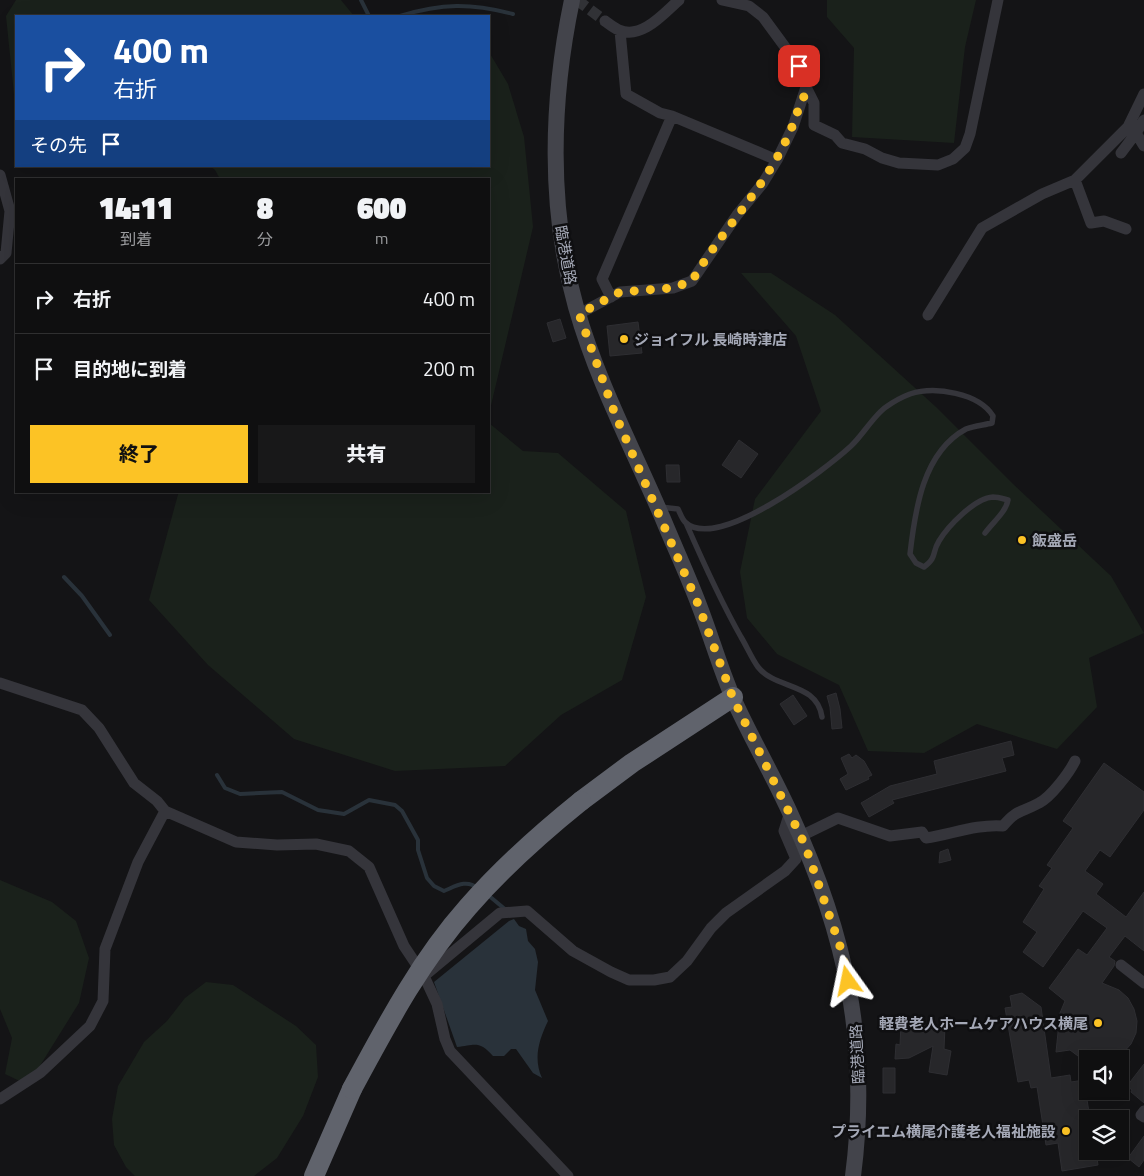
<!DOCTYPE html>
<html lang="ja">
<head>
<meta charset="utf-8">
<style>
  :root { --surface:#0f0f10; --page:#181819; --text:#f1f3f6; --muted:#9b9c9f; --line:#2f2f30; --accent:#fcc325 }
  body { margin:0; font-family:"Titillium Web","Noto Sans JP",sans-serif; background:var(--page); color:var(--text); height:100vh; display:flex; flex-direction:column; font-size:19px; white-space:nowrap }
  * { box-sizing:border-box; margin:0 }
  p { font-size:16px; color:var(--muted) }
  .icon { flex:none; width:28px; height:28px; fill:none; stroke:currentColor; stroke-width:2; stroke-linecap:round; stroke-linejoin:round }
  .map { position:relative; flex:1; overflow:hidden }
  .sheet { position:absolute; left:15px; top:178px; width:475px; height:315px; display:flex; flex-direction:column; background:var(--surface); border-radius:0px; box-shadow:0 5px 20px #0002,0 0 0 1px var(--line) }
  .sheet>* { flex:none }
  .hud { position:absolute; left:15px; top:15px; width:475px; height:152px; border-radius:0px; box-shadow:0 5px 20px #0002,0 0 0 1px var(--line); background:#1a4fa0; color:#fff; overflow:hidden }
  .buttons { position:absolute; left:1079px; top:1050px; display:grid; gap:10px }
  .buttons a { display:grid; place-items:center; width:50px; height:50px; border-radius:0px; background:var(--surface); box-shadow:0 5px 20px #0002,0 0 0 1px var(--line); font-size:25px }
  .pin { position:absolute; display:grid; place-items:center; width:42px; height:42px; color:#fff; margin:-21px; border-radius:10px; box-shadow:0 2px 8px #0006 }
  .me { position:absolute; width:55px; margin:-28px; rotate:348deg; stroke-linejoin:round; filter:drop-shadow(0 0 4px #0008) }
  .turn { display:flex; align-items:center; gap:18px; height:105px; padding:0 15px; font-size:22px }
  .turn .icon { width:65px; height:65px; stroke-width:2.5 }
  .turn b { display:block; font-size:35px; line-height:42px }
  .then { display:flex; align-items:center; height:48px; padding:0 15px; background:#0003; gap:10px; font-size:19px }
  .eta { display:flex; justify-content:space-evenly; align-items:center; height:85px; text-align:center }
  .eta b { font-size:30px; font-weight:800; line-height:35px }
  .button { display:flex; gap:10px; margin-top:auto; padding:10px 15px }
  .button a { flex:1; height:58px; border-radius:0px; background:var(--accent); color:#111; font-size:20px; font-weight:800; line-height:58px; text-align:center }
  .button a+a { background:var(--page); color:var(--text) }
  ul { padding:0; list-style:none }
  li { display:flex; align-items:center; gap:15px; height:70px; padding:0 15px; border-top:1px solid var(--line) }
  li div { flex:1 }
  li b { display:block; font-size:19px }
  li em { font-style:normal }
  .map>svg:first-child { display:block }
</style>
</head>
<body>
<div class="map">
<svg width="1144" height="1176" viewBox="0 0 1144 1176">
  <rect width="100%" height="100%" fill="#141416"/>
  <!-- green -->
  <path fill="#1a211b" d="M16,0H341L354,16H16V114L6,16Z
    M827,0H976L965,47L954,143L852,137L854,48L827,17Z
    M489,52L508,84L524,137L533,227L489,414V179H220L215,170L210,166H489Z
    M741,273H771L835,315L936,407L1012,483L1111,576L1144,633L1089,658L1097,707L1057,749L977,724L924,753L868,751L839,685L777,654L747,618L740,572L755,499L821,411L796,336Z
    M489,423L523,451L558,453L626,511L646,597L622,680L561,715L505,766L395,771L294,739L208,665L149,600L179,491H489Z
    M0,880L52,902L76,921L89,958L79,1003L28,1085L5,1074L12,1038L0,1009Z
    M206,982L233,985L296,1026L316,1045L318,1077L303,1116L277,1158L254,1176H135L126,1167L114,1145L112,1119L118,1086L144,1042L167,1021L185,998Z"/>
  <!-- water -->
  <path fill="#29323a" d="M514,919L519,926L526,929L528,941L535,949L538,962L535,990L548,1021C539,1040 533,1058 542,1078L533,1073L516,1049H511L504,1056H493C479,1040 475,1045 457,1047L434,982L509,921Z"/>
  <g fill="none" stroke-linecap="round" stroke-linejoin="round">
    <!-- stream -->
    <path stroke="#29323a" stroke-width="4" d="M361,0L369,16
      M400,16C442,3 471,3 513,14
      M64,577L82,596L110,635
      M217,775L225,788L240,794L282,792L318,810L344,814L369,800L395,805L402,811L418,840V850L427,878L434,886L444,891C456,886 466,879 478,888
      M488,895L506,910"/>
  </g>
  <!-- building -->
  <path fill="#27272a" stroke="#2e2e32" d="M560,319L566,338L553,342L547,323Z
    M638,322L642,353L610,356L607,326Z
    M739,440L758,454L741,478L722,465Z
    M666,465H679L680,482H667Z
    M836,693L840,709L842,728L832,729L830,707L827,696Z
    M793,695L807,716L794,725L780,704Z
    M1011,741L1014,755L1002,758L1006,771L892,800L894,803L869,817L861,803L890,786L937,774L934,761Z
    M849,754L852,758L856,755L864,761L872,775L868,777L869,779L846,790L840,779L848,774L841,758Z
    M1104,763L1144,792V810L1110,857L1100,850L1085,871L1103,884L1096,894L1126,917L1144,892V951L1125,936L1109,957L1115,961L1114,966L1102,983L1119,990L1128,998L1134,1009L1137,1021L1136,1033L1131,1044L1122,1054L1114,1059H1082L1070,1050L1056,1052L1060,1013L1065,1001L1049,988L1078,949L1087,955L1107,928L1083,911L1043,967L1023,952L1037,932L1023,922L1044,889L1039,886L1052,868L1047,865L1073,828L1063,821Z
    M948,849L951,860L939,863L940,852Z
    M1022,993L1041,1007L1051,1078L1070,1075L1071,1082L1084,1080L1090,1119H1088V1151H1096L1098,1165L1062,1171L1058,1143L1046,1145L1037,1087L1031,1088L1029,1080L1018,1082L1005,1008L1012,1007L1010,996Z
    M901,1024L945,1026L944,1049L951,1051L947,1075L929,1072L933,1046L909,1058L895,1059L896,1044L900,1045Z
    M1144,1064V1103L1131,1092L1132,1090L1127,1086Z
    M883,1068H895V1093H883Z
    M1144,1136V1160L1139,1167L1128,1158Z"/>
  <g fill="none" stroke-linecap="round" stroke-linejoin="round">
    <!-- street-tunnel -->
    <path stroke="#313236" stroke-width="11" stroke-dasharray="11 5.5" stroke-linecap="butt" d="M577,0L605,21"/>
    <!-- lane -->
    <path stroke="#35353b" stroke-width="5.5" d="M660,507L678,509C680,513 682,519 685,522C717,553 826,469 851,446C862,436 875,414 886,407C893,402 902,397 910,394C935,386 979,393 993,416L992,423C984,425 973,426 966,429C923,452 915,510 910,554L916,563L924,567C938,556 931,554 939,541C948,526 975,498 993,497C998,497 1004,499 1008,500C1006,512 993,522 985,533
      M686,523C703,562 720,600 741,637C747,647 752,659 758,667C776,690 817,682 822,717"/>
    <!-- street -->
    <path stroke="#35353b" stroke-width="11" d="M605,21C609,24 614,28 619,30C642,40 664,13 679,0
      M620,31L626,94L660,113L672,116L777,160
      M806,87L814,103V125L835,135L842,143L865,149L882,158L899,163L938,165L953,159L965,148L970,134L998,0
      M1144,120L1136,133L1144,146
      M1121,153L1136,133
      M0,175L10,211L6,253L0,259
      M1126,229L1104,221L1091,223L1075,180L1128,127L1144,94
      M611,297L602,279L672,116
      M579,314L620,292L673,288L692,281L737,215L763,183L777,160L793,127L806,87L799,66L763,17L749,6L722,0
      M928,315L982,228L1042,194L1075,180
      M0,683L82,710L99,728L134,783L157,801L165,811L236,842L277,845L316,844L349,851L369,867L404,946L424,976L437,1004L445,1039L450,1051L568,1176
      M801,836L838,818L890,836L922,832L926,838C952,834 977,824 1003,826C1017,809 1021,813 1039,803C1051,797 1069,773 1075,761
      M1121,965L1144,983
      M424,976L500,913L527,911L573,951L611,972L629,980H654L670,977L687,961L711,928L726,913L785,871L796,859L784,831L790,812
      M0,1099L40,1073L90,1026L103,1001L105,949L138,862L165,811
      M1144,1111L1141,1115L1144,1117"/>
    <!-- secondary -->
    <path stroke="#43444b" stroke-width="16" d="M572,0C551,100 548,208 576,307C597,381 633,449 663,519C675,548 688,576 699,605C711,636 720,668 733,698C751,738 773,775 791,815C846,934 870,1045 853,1176"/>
    <!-- highway -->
    <path stroke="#60636c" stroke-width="20" d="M581,801L632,763L733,697
      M314,1176L352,1089"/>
    <!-- highway-bridge -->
    <path stroke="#60636c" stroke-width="20" d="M352,1089C386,1026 420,961 468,907C502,868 540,834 581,801"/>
  </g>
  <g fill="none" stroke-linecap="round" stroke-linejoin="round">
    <!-- route -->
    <path stroke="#fcc325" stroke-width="9" stroke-dasharray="0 16.2" d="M799,66C801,72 806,81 806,88C805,96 800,106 797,113C776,178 726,223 692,281L672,288L620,292L579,314L615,414L698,604L733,698L805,845L842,952L848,981"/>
  </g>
  <!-- markers -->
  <g fill="#fcc325" stroke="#0f0f11" stroke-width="2">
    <circle cx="624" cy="339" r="5"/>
    <circle cx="1022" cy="540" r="5"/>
    <circle cx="1098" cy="1023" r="5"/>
    <circle cx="1066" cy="1131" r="5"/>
  </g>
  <g text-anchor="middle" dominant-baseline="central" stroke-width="5" stroke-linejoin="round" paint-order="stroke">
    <!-- street labels -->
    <g font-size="15" fill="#a5a9b7" stroke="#0f0f11">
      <text transform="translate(566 255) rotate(80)">臨港道路</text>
      <text transform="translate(857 1054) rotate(-93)">臨港道路</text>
    </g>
    <!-- poi labels -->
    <g font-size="15" font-weight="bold" fill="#a5a9b7" stroke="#0f0f11" text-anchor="start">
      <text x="634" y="339">ジョイフル 長崎時津店</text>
      <text x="1032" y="540">飯盛岳</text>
      <text x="1088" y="1023" text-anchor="end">軽費老人ホームケアハウス横尾</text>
      <text x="1056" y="1131" text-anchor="end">プライエム横尾介護老人福祉施設</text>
    </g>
  </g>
</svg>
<div class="buttons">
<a><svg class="icon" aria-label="sound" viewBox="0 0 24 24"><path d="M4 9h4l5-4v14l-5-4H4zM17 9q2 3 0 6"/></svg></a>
<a><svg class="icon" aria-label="layers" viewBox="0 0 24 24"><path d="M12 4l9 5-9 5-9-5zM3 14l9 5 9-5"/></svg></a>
</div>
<div class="pin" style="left:799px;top:66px;background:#d93025"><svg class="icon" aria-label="arrive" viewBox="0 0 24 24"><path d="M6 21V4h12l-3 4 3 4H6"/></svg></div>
<svg class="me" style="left:848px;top:981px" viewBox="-20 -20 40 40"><path d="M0-17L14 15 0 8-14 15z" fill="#fcc325" stroke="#fff" stroke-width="4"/></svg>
<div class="hud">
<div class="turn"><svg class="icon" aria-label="right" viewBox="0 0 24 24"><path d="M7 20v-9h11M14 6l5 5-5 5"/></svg><div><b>400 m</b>右折</div></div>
<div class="then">その先<svg class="icon" aria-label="arrive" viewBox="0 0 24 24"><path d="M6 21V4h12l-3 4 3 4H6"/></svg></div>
</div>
<section class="sheet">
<div class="eta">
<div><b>14:11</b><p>到着</p></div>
<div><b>8</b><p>分</p></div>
<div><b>600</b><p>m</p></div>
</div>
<ul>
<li><svg class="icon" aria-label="right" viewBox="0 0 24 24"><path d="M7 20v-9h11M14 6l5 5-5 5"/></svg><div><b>右折</b></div><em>400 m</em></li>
<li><svg class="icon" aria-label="arrive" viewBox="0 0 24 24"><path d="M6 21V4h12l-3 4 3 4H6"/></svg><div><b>目的地に到着</b></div><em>200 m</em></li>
</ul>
<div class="button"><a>終了</a><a>共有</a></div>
</section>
</div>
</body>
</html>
